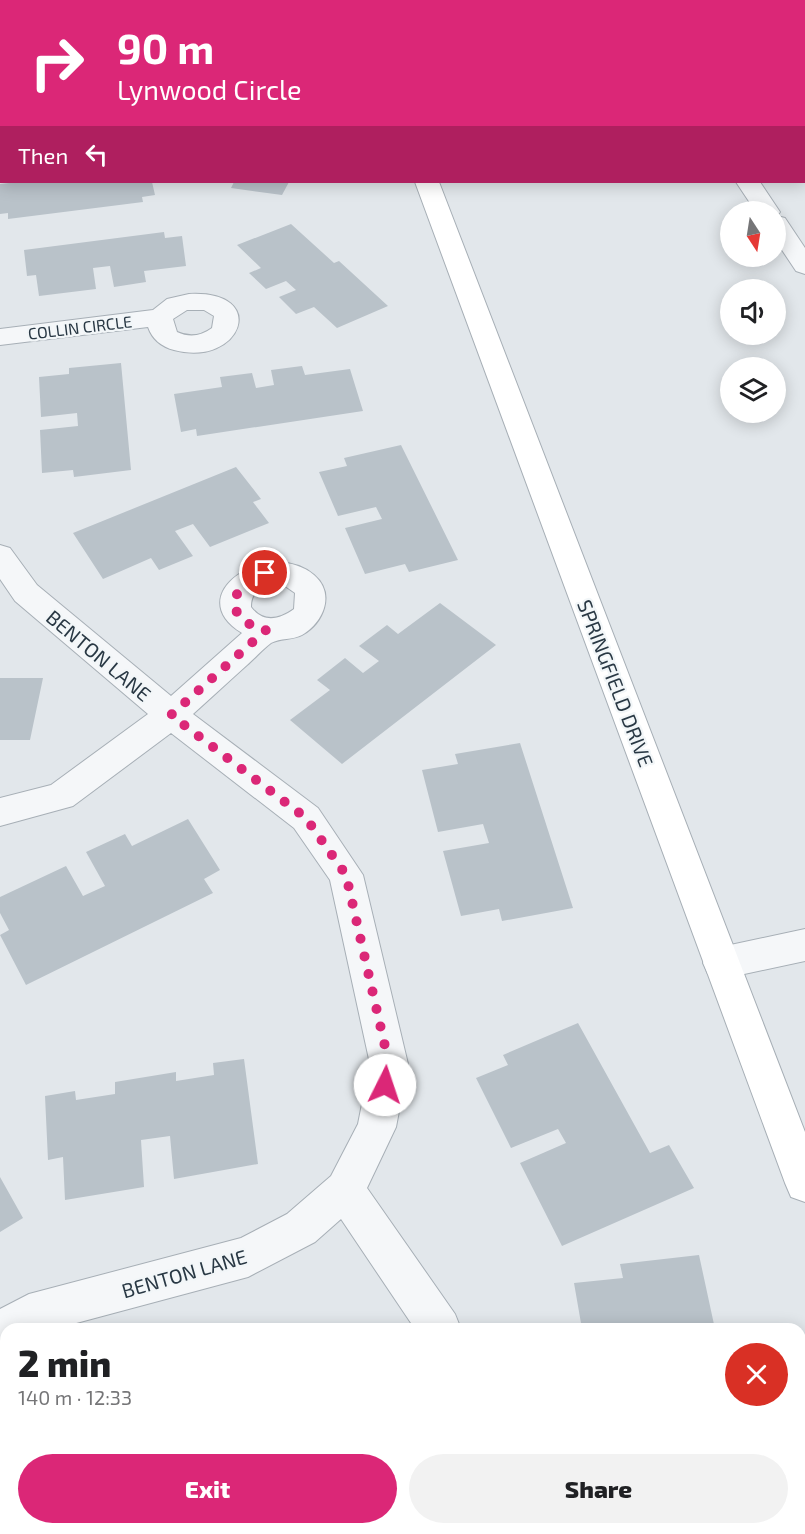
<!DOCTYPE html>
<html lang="en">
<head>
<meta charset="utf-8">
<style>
  :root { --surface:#fff; --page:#f2f2f2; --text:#202124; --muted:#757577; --accent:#db2777 }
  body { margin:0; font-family:"Exo 2",sans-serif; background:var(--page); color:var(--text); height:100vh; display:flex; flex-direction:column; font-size:22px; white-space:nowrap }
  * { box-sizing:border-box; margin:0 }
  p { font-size:20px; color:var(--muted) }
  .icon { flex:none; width:33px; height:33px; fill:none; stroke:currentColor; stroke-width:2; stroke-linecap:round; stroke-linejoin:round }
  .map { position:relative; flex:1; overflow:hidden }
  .sheet { position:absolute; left:0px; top:1323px; width:806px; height:212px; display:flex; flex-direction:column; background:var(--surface); border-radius:18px 18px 0 0; box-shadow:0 3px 15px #0003 }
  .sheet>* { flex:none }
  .banner { position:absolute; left:0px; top:0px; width:806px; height:183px; box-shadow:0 3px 15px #0003; background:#db2777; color:#fff; overflow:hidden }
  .needle { width:39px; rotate:168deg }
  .fabs { position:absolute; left:720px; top:201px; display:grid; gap:12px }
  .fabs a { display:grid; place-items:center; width:66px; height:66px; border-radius:50%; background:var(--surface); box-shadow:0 3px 15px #0003; font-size:30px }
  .pin { position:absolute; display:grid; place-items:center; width:51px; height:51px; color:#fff; margin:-26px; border:3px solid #fff; border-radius:50%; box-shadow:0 2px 6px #0007 }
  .me { position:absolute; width:66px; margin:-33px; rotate:4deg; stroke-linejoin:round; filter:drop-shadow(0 0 4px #0008) }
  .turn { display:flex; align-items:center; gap:21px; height:126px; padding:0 18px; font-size:27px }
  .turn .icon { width:78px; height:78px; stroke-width:2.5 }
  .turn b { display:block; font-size:42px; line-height:51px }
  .then { display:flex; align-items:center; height:57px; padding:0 18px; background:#0003; gap:12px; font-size:22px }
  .round { display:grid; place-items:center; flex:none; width:63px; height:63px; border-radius:32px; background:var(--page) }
  .head { display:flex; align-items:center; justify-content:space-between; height:102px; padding:0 18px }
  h1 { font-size:36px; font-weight:800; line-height:45px }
  .cta { display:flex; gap:12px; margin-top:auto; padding:12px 18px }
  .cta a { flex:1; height:69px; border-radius:36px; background:var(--accent); color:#fff; font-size:24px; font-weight:800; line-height:69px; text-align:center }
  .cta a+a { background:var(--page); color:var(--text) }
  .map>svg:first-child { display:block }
</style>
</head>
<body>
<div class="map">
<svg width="805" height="1534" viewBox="0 0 805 1534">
  <rect width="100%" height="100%" fill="#e2e7eb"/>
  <!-- building -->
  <path fill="#b9c2c9" d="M18,182H152L155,195L142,197L143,202L8,219V213L0,214V184Z
    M234,182H289L282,195L231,188Z
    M291,224L334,263L339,261L388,306L337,328L314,307L296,314L279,297L296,290L286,281L266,289L249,273L261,268L237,245Z
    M164,232L165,238L182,236L186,266L144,271L146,282L114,287L110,266L93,268L96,289L39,296L36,275L27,276L24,250Z
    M121,363L131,470L74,477L73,470L42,473L40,430L78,426L77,413L41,417L39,377L69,374V368Z
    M302,366L305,375L350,369L363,411L197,436L196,429L181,432L174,394L222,387L220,377L252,373L256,388L274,385L271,370Z
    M401,445L458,560L409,572L405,564L365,574L345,528L382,519L376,507L338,516L319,472L347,466L344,458Z
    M236,467L261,499L253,502L269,523L210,547L193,524L175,531L193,556L159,570L151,558L103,579L73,533Z
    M440,603L496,645L342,764L290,720L330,690L317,680L345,658L363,673L379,661L359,646L387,625L398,634Z
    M0,678H43L30,740H0Z
    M520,743L573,908L502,921L499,909L461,916L443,851L489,843L483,824L438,832L422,770L458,764L455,754Z
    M188,819L220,870L204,879L213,893L26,985L0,935L9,930L0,913V897L66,866L83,896L105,886L86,852L125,834L132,846Z
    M578,1023L650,1153L669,1145L694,1188L562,1246L520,1163L566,1143L558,1129L511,1148L476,1078L508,1065L503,1055Z
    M244,1059L258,1164L174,1179L170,1136L141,1140L144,1187L65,1200L63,1157L48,1160L45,1096L75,1091L76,1100L115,1094V1082L176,1072V1081L214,1075L213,1063Z
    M0,1177L23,1218L0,1232Z
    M699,1255L715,1329H582L574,1283L623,1278L620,1264Z
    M32,1528H81V1529L66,1534H33Z
    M89,1528H163L164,1534H90Z
    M273,1528H391L392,1534H274Z"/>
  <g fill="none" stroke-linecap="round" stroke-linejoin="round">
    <defs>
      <path id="street" d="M657,0H677V2H657Z
        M0,136H2V150H0Z
        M736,182H760L780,212L777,216L785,218L805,248V274L796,271L776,241V212H756Z
        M189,294C271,290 241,368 174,350C162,347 152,339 148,327L0,345V329L153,310L167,299ZM187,310H204L214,316L212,328C201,336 190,338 177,332L173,319Z
        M0,545L10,548L37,585L171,696L242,633C179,595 268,537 314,575C336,594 323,623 302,635C293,640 280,638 271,643C263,649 255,658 247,665C229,681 211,698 193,714L318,808L363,875L408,1064L396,1127L367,1188L455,1314L461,1329H415L341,1219L315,1242L248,1277L54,1329H6V1351L0,1354V1309L29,1294L241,1238L287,1214L331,1176L358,1124L370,1064L330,880L294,828L171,733L73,806L0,826V798L51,785L148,714L15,601L0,579ZM269,584L285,586L295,593L294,609C280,619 264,624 251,607C251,593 258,590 269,584Z
        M805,929V961L721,979L708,974L703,963L708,952L721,947Z
        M487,1528H532L534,1534H488Z"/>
      <path id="secondary" d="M349,0H369V2H349Z
        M415,182H439L805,1132V1202L791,1197L785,1183Z"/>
    </defs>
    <!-- street casing -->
    <use href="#street" stroke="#a7afb6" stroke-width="2"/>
    <!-- secondary casing -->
    <use href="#secondary" stroke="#a7afb6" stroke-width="2"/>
    <!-- street -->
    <use href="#street" fill="#f5f7f9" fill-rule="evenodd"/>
    <!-- secondary -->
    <use href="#secondary" fill="#fff" fill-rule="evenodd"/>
  </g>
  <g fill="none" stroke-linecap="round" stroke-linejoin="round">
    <!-- route -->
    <path stroke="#db2777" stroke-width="10" stroke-dasharray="0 18" d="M265,573C226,587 223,620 266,630L171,715L306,818L346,875L389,1064L385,1085"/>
  </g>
  <g text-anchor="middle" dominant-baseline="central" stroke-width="4.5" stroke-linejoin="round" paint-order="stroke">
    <!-- far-street labels -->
    <g font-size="16" fill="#293844" stroke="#f2f6f8">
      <text transform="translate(80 327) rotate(-7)">COLLIN CIRCLE</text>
    </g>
    <!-- street labels -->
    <g font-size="20" fill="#293844" stroke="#f2f6f8">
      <text transform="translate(99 655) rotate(40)">BENTON LANE</text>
      <text transform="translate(616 683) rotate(69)">SPRINGFIELD DRIVE</text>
      <text transform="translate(184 1273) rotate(-16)">BENTON LANE</text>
    </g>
  </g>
</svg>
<div class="fabs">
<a><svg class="needle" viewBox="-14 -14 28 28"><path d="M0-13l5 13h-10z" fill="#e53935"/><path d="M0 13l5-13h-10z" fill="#757577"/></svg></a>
<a><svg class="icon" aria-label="sound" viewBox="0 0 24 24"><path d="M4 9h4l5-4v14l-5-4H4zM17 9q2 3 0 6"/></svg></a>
<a><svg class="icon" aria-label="layers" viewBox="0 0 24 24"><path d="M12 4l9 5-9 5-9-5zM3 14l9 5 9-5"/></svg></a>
</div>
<div class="pin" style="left:265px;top:573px;background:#d93025"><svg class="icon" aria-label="arrive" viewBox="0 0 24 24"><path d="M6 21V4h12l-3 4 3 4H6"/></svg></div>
<svg class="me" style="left:385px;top:1085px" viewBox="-20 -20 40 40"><circle r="19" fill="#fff"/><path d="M0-13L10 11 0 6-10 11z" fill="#db2777"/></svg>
<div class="banner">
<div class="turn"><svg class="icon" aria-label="right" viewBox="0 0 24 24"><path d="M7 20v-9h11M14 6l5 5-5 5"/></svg><div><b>90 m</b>Lynwood Circle</div></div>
<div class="then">Then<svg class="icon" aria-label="left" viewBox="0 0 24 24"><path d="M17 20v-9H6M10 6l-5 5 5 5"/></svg></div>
</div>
<section class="sheet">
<div class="head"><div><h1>2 min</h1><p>140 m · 12:33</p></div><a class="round" style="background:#d93025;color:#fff"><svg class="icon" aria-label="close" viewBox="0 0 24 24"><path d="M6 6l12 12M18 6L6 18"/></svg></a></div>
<div class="cta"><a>Exit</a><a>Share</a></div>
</section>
</div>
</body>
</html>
